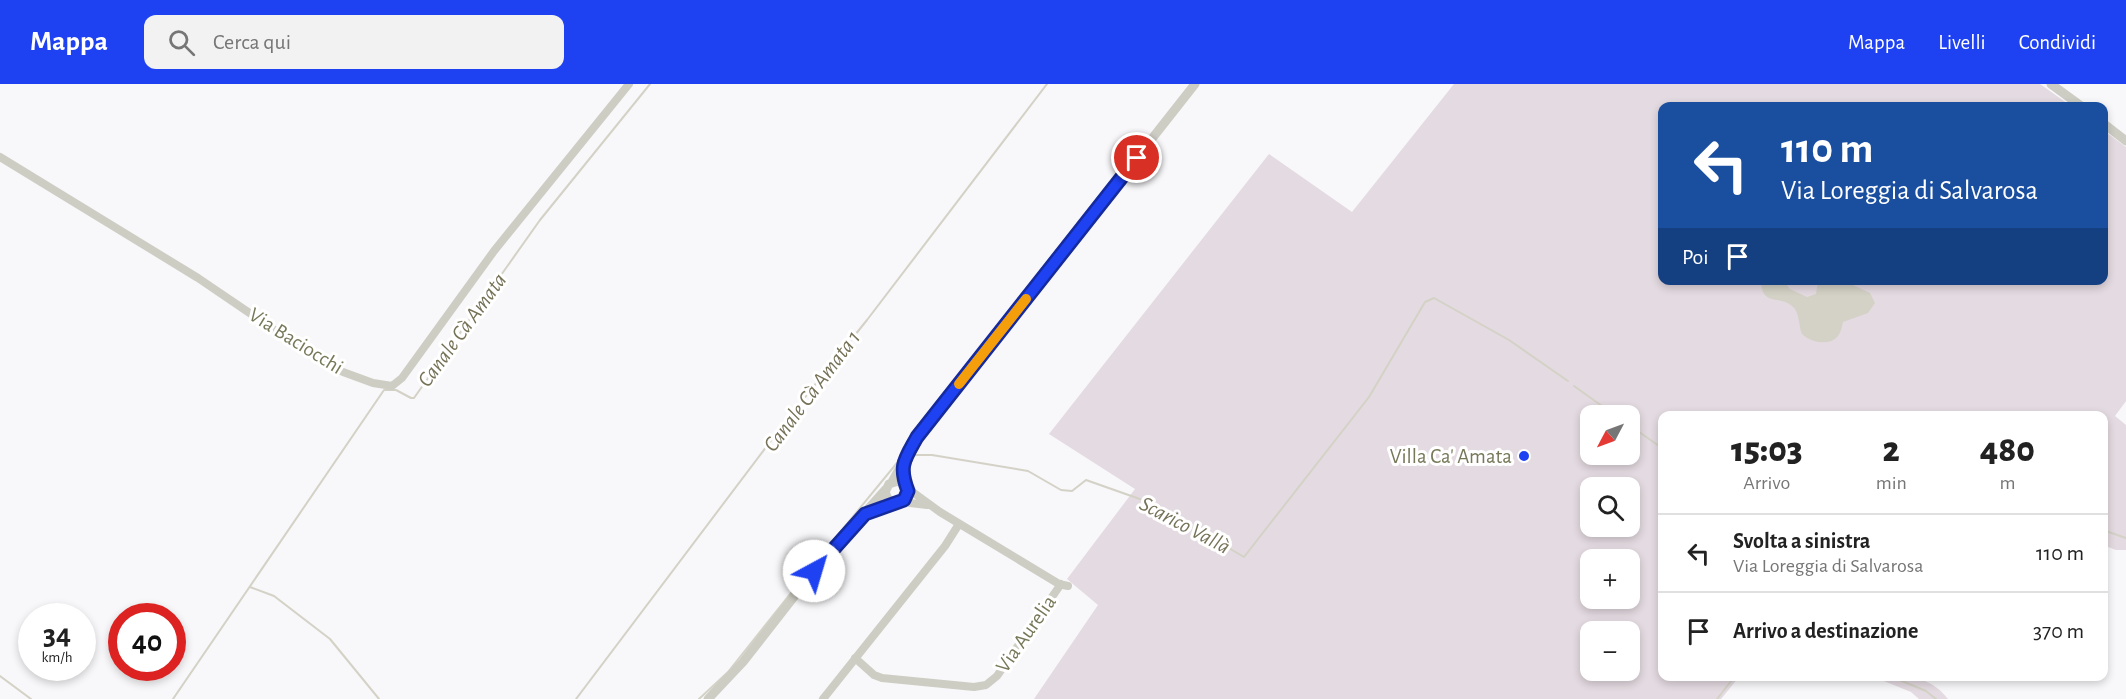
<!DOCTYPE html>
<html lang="it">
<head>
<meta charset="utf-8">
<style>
  :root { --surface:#fff; --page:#f2f2f2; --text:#222; --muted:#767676; --line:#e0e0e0; --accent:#1e41f2 }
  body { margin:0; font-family:"Alegreya Sans",sans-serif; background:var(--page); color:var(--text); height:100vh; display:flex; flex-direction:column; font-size:22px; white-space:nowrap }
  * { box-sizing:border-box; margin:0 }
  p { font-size:20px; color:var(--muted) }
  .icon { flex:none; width:33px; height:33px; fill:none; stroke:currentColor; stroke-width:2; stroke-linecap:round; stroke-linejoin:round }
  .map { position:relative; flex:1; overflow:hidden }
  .sheet { position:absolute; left:1658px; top:327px; width:450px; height:270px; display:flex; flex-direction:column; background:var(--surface); border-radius:12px; box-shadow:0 3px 9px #0003 }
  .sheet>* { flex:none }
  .top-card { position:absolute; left:1658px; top:18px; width:450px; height:183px; border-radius:12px; box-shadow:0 3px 9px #0003; background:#1a4fa0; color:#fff; overflow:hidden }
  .needle { width:39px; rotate:229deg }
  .tools { position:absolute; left:1580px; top:321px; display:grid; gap:12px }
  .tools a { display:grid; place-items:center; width:60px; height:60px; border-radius:12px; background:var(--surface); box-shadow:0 3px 9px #0003; font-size:30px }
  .speed { position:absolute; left:18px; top:519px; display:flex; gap:12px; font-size:30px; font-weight:700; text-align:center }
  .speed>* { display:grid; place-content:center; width:78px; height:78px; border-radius:50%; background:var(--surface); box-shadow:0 3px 9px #0003; line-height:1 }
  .speed small { font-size:15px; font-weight:400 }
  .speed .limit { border:9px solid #d22; background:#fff; color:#111 }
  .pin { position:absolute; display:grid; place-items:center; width:51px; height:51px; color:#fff; margin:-26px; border:3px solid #fff; border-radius:50%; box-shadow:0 2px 6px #0007 }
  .me { position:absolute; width:66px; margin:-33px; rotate:39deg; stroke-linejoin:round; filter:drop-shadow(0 0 4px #0008) }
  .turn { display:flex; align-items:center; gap:21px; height:126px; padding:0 24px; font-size:27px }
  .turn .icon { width:78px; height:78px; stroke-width:2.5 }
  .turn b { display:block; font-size:42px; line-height:51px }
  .then { display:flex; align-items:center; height:57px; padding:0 24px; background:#0003; gap:12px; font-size:22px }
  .eta { display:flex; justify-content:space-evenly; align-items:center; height:102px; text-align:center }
  .eta b { font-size:36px; font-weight:800; line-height:42px }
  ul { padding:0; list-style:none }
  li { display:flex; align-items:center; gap:18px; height:78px; padding:0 24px; border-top:2px solid var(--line) }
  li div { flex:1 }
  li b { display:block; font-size:22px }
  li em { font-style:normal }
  header { display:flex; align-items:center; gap:36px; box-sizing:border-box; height:84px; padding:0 30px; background:var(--accent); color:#fff }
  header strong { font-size:28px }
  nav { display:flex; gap:33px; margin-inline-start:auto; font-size:21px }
  .search { width:420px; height:54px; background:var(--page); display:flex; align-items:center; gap:15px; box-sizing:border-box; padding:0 21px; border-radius:12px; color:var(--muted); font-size:22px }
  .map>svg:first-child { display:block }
</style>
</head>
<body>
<header>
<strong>Mappa</strong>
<div class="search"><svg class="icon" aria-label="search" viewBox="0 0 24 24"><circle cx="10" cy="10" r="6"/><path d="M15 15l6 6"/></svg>Cerca qui</div>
<nav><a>Mappa</a><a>Livelli</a><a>Condividi</a></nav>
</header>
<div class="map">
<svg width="2126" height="615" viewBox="0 0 2126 615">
  <rect width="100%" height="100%" fill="#f8f7f9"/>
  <!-- green -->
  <path fill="#e4dae1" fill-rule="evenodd" d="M1454,0H2040L2071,22H1662V196H2103V46L2126,63V317L2115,332L2126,341V466H2116L2103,461V332H1662V592L1739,593L1721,615H1034L1098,521L1067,495L1135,405L1049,350L1269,70L1352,128ZM1590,332H1629V370H1590ZM1590,404H1629V442H1590ZM1590,476H1629V514H1590ZM1590,548H1629V586H1590Z
    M1874,593C1904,592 1927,589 1948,615H1919L1911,608Z"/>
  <!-- water -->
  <path fill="#d4d2c6" d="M1761,197H1784L1790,205L1807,213L1816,210L1818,197H1850L1853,201L1870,209L1875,219L1868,229L1843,238C1842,242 1841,248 1838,252C1829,263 1810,258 1802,250C1798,241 1800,228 1792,222C1780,211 1762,223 1761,197Z"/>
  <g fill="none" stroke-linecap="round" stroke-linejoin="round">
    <!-- stream -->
    <path stroke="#d4d2c6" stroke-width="2" d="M1574,302L1616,332
      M1629,341L1662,364
      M912,371H932L1028,387L1061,406L1072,407L1086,396L1154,420L1244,473L1369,313L1425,218L1434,214L1509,256L1568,297
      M2103,446L2126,454
      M823,469L901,374
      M250,503L274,512L330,555L379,615
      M0,592L31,615
      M1890,592L1926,607L1936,615
      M173,615L384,306H396L411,314H414L540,136L650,0
      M576,615L785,338L867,236L1047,0
      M699,615L728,588L810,485
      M1717,615L1735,592"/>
    <!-- minor -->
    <path stroke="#cdcdc4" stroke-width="8" d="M0,73L198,194L319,276L343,288L373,299L392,302L402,294L494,167L629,0
      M907,404L940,428L1059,500L1068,502
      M902,418L927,421
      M855,574L874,591L882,594L974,603L986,601L997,592L1061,500
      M823,615L945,462L959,440"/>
    <!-- tertiary -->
    <path stroke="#cdcdc4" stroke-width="9" d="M2051,0L2081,22
      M2103,39L2126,57
      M903,380C903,385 908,409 907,410C905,421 894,420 888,415L885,408L889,400L898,397L905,400
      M892,398L917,353L1195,0
      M867,429L893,419
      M708,615L743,578L825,473L886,405"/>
  </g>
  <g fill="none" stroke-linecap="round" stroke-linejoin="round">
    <defs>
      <path id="route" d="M814,487L865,430L904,416L908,407C898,381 905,375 917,353L1137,74"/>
    </defs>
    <!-- route casing -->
    <use href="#route" stroke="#142a9d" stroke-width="15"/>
    <!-- route -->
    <use href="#route" stroke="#1e41f2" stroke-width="10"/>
    <!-- slow -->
    <path stroke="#f59e0b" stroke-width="10" d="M959,300L1026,215"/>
  </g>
  <!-- markers -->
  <circle fill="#1e41f2" stroke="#fff" stroke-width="2" cx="1524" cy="372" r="6"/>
  <g text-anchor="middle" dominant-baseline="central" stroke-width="6" stroke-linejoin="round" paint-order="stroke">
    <!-- street labels -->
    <g font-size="21" fill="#777859" stroke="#fff">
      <text transform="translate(296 257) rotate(32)">Via Baciocchi</text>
      <text transform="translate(1026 550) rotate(-55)">Via Aurelia</text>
    </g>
    <!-- poi labels -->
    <g font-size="21" fill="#777859" stroke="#fff" text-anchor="end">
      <text x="1512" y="372">Villa Ca' Amata</text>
    </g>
    <!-- water labels -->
    <g font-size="22" font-style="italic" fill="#767258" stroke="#fff">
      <text transform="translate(462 246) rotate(-54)">Canale Cà Amata</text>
      <text transform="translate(812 307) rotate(-53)">Canale Cà Amata 1</text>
      <text transform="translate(1185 441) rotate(28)">Scarico Vallà</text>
    </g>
  </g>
</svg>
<div class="tools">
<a><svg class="needle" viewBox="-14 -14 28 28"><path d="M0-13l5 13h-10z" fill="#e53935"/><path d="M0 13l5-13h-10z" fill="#767676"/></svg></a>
<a><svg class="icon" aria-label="search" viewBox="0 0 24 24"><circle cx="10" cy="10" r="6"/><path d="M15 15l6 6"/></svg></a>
<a>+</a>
<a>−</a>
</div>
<div class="speed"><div>34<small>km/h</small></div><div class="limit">40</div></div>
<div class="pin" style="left:1137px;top:74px;background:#d93025"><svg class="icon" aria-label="arrive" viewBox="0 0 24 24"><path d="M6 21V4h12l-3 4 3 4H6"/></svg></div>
<svg class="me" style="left:814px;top:487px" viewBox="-20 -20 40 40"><circle r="19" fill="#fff"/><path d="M0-13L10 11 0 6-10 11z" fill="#1e41f2"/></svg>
<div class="top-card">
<div class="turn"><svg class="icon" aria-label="left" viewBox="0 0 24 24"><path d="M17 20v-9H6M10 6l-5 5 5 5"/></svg><div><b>110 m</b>Via Loreggia di Salvarosa</div></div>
<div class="then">Poi<svg class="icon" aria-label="arrive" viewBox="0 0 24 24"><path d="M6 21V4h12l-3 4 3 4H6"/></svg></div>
</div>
<section class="sheet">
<div class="eta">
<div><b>15:03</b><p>Arrivo</p></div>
<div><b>2</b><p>min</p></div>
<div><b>480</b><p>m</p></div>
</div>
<ul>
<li><svg class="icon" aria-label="left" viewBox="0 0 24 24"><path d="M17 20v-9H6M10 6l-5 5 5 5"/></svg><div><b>Svolta a sinistra</b><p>Via Loreggia di Salvarosa</p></div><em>110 m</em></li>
<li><svg class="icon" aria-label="arrive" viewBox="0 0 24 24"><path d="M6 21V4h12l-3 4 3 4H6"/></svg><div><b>Arrivo a destinazione</b></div><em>370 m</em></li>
</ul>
</section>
</div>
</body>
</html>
